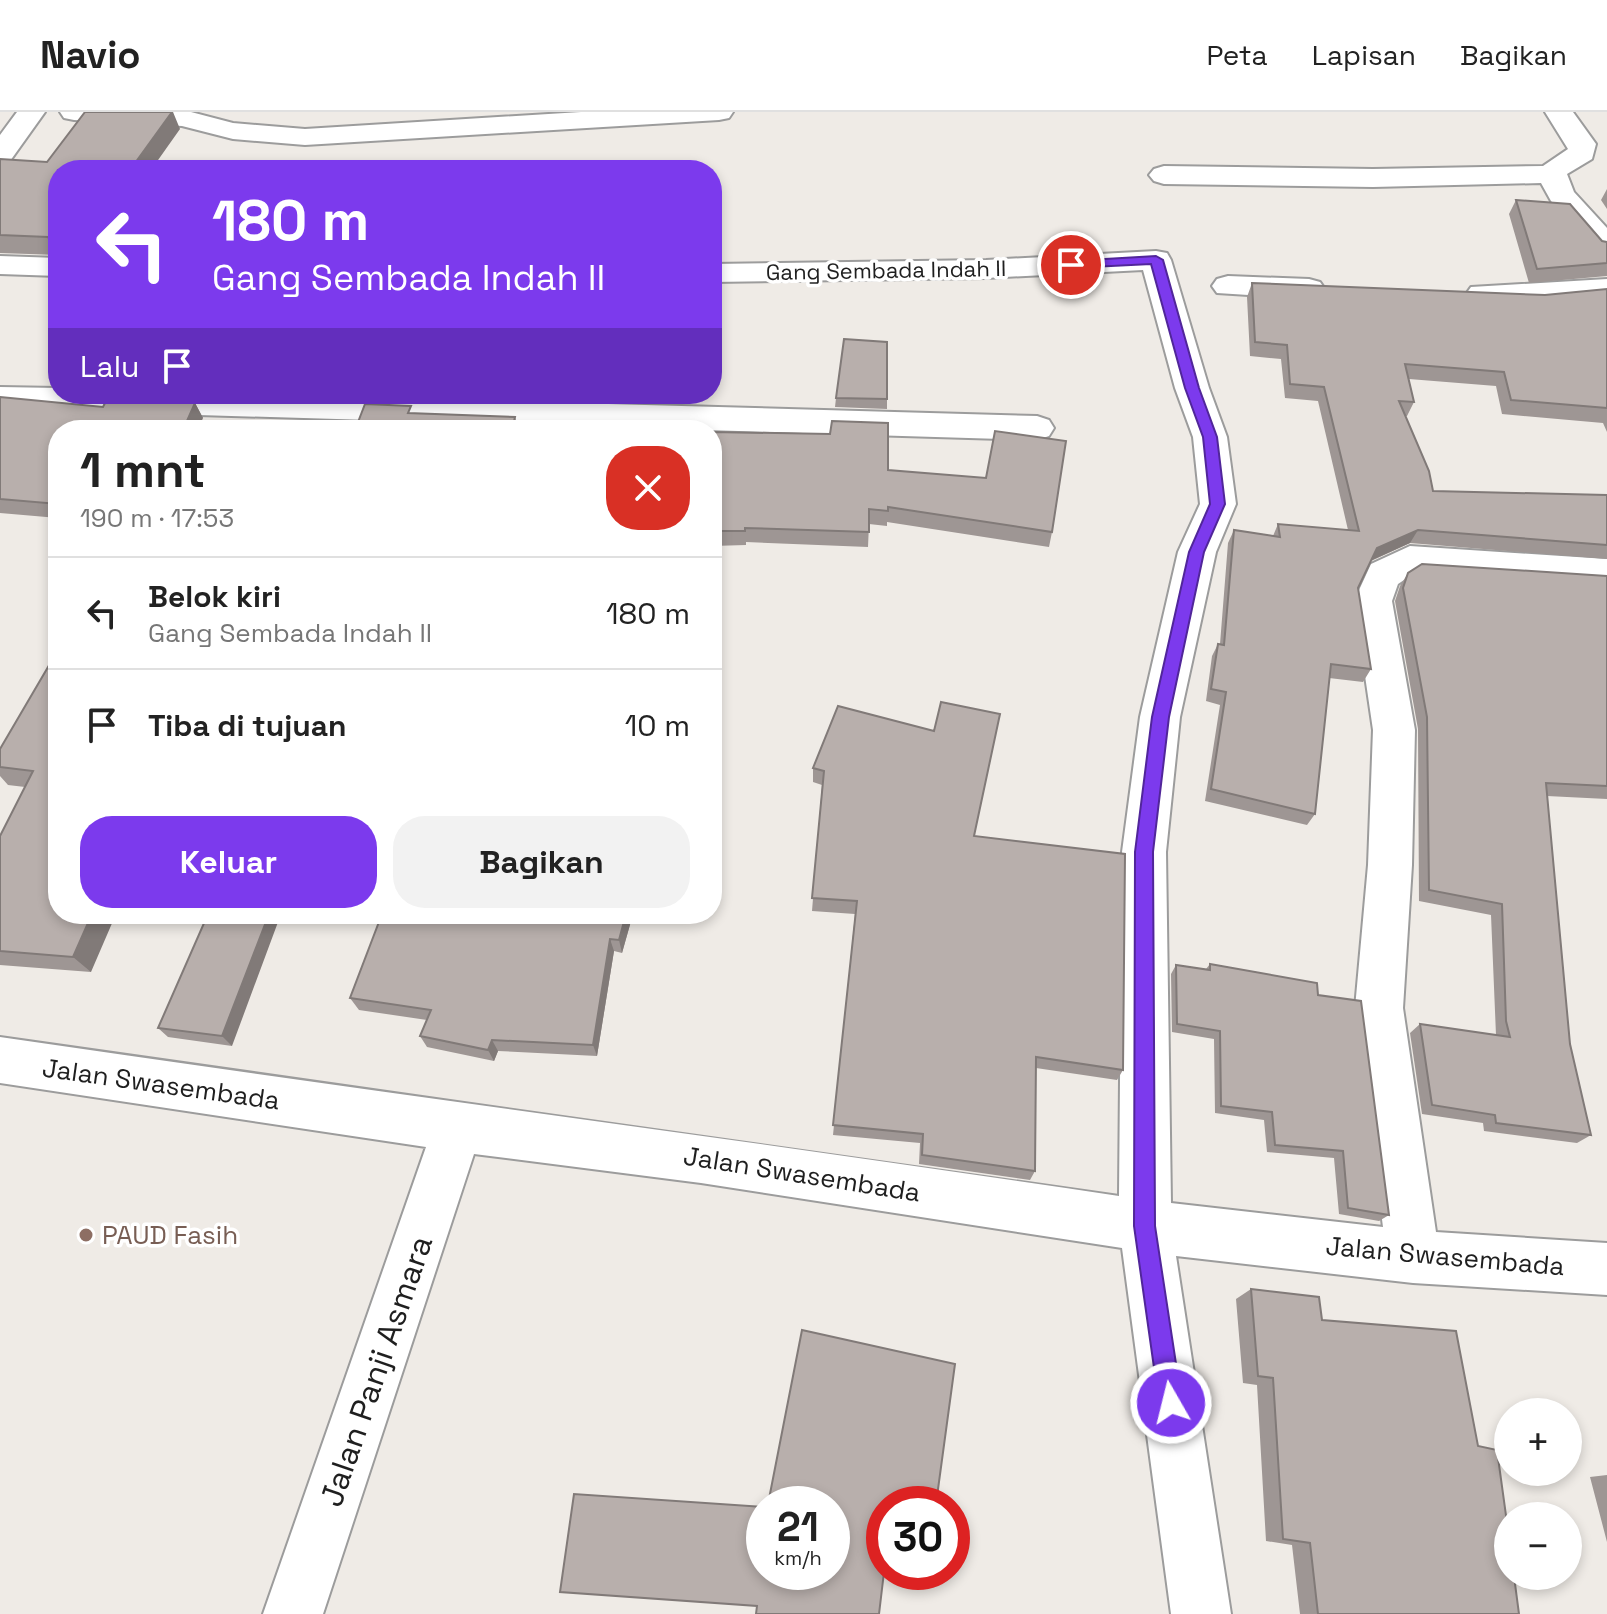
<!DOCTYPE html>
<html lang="id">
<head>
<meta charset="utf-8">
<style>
  :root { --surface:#fff; --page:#f2f2f2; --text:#222; --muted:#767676; --line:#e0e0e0; --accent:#7c3aed }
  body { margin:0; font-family:"Space Grotesk",sans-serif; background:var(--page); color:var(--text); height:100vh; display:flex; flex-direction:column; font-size:30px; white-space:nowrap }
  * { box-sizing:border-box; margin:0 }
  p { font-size:26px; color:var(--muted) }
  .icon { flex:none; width:44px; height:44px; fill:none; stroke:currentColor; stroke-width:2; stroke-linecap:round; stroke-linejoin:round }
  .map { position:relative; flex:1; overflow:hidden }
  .details { position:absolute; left:48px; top:308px; width:674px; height:504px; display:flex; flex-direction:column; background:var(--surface); border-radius:32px; box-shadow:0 4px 12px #0003 }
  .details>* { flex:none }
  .banner { position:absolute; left:48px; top:48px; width:674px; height:244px; border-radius:32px; box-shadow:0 4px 12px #0003; background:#7c3aed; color:#fff; overflow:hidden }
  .buttons { position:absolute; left:1494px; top:1286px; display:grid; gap:16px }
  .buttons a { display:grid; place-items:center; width:88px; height:88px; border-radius:50%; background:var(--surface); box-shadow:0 4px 12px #0003; font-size:40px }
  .speed { position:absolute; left:746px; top:1374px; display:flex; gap:16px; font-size:40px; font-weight:700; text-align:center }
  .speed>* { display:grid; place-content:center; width:104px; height:104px; border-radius:50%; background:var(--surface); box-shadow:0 4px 12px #0003; line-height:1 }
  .speed small { font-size:20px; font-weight:400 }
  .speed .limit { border:12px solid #d22; background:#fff; color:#111 }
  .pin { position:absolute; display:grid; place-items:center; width:68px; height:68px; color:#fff; margin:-34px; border:4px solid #fff; border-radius:50%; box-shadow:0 2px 8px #0007 }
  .me { position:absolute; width:88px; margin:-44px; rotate:352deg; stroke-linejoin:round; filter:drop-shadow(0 0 6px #0008) }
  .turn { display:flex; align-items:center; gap:28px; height:168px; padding:0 32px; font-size:36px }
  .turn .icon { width:104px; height:104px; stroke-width:2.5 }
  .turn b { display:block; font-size:56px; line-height:68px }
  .then { display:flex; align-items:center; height:76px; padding:0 32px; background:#0003; gap:16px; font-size:30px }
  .round { display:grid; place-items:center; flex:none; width:84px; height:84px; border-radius:32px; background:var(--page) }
  .overview { display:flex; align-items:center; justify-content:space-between; height:136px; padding:0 32px }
  h1 { font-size:48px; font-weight:700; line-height:60px }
  .action { display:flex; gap:16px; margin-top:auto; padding:16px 32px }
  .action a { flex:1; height:92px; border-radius:32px; background:var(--accent); color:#fff; font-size:32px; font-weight:700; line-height:92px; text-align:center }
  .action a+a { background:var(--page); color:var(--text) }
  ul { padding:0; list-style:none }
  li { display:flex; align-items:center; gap:24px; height:112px; padding:0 32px; border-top:2px solid var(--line) }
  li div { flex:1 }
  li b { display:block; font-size:30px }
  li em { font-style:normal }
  header { display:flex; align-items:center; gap:48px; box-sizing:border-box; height:112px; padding:0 40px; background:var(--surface); border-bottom:2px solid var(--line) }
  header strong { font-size:38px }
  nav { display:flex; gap:44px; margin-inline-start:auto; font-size:28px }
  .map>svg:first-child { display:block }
</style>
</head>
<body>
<header>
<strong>Navio</strong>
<nav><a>Peta</a><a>Lapisan</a><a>Bagikan</a></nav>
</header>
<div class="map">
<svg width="1607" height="1502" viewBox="0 0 1607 1502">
  <rect width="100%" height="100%" fill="#efebe6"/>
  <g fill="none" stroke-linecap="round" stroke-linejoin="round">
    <defs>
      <path id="minor" d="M17,0H45L10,49L0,52V23Z
        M60,0H191L233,11L305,17L581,0H733L729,6L719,8L305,33L233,27L182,14L74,8L64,6Z
        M1545,0H1573L1596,32L1592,47L1567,62L1574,80L1607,116V144L1596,141L1551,89L1541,71L1373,75L1164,72L1154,69L1149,63L1154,57L1164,54L1373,57L1543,54L1568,37Z
        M1156,139L1167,141L1171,148L1209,276L1227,325L1236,392L1216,440L1180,605L1166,740L1171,1091L1383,1115L1355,896L1368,753L1373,618L1354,489L1371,452L1410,434L1607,447V475L1413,462L1398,472L1392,489L1415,618L1412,753L1403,896L1436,1120L1607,1131V1183L1413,1171L1176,1144L1231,1502H1171L1122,1136L701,1071L474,1042L323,1502H263L426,1035L0,971V925C373,980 747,1028 1119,1084L1122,740L1140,605L1178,440L1200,392L1193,325L1175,276L1143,158L986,166L712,170V152L986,148Z
        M0,144L58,146V164L0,162Z
        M1228,164L1309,167L1320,170L1325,177L1320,184L1309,187L1217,181L1212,174L1217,167Z
        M1607,167V187C1563,191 1514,200 1471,189L1466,182L1471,175Z
        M0,275L58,276V282H252L1037,304L1049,308L1054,316L1049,324L1037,328L0,297Z"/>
    </defs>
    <!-- minor casing -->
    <use href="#minor" stroke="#9c9c9c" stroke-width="4"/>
    <!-- minor -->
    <use href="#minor" fill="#fff" fill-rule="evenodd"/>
  </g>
  <!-- wall -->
  <path fill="#9e9694" d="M180,17L58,58V143L0,141V47L47,50Z
    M1607,77V97L1601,88Z
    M1516,88L1602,129L1607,130V164L1529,171L1509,102Z
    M1252,171L1545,183L1607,177V320L1603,311L1502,302L1496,274L1409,267L1414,290L1407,304H1405L1433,379L1607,383V447L1410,431L1371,449L1358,476L1371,557L1363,570L1329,566L1315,702L1307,713L1205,689L1220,593L1206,589L1212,544L1218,532H1220L1228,431L1234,418L1273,424L1278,412L1348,418L1318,289L1285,286L1281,247L1250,244L1247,185Z
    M327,282H427L426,284Z
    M0,285L103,295L195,291L203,306L58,318V406L0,401Z
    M836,286L887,287V297L835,295Z
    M712,320L888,358L1052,420L1049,435L887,410V414L869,412L868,435L746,430V433L712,434Z
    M1408,461L1607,464V687L1547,684L1570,932L1591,1023L1577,1031L1484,1019L1483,1011L1422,1002L1410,921L1420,912L1496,923L1491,803L1419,789L1418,617L1395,489L1400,474Z
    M58,538L91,860L0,853V724L25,675L8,673L0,664V637Z
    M838,594L974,724L1123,958L1117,968L1036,956L1035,1059L1030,1068L919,1052L920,1031L833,1023L855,802L812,799L822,673L813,670V656Z
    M208,802L232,934L168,925L158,916Z
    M382,802H633L622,841L614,839L597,944L498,939L494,949L427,935L420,924L427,908L359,898L350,886Z
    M1210,852L1318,883L1389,1103L1379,1109L1339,1102L1334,1046L1267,1040L1264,1008L1215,1001L1214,927L1172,920L1171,862L1176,853L1206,857Z
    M1251,1177L1322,1208L1478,1334L1519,1502H1300L1292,1433L1266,1429L1257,1273L1243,1271L1236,1187Z
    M1607,1363V1430L1590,1365Z"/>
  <!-- shaded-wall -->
  <path fill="#817a78" d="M172,0H173L180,17L151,58H130Z
    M195,291L203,306L198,318H183Z
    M515,305L518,318H512Z
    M1418,418L1410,431L1370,449L1377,436Z
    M92,802H116L91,860L73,845Z
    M269,802H281L232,934L222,924Z
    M626,802H633L622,841L619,828Z
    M610,827L614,839L597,944L593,933Z
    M492,928L498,939L494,949L488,938Z"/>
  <!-- building -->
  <path fill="#b8afac" stroke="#817a78" stroke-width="2" d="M85,0H172L130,58H58V130H51L48,125L0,123V47L47,50Z
    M1516,88L1570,92L1602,129L1607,130V151L1537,157Z
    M1252,171L1545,183L1607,177V296L1511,288L1504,260L1405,252L1414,290L1399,289L1429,359L1433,379L1607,383V433L1418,418L1377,436L1358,476L1371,557L1331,552L1315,702L1211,677L1226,580L1211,577L1218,532L1224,533L1234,418L1280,425L1278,412L1359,419L1324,275L1290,272L1287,233L1255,230Z
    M844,227L887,230V287L836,286Z
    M0,285L103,295L106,289L195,291L183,318H58V392L0,387Z
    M365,292L411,294L408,301L515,305L512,318H355Z
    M832,309L888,311V358L986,366L995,319L1066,329L1052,420L888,395V399L869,397V420L745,416V419H712V320L830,322Z
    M1422,452L1607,464V674L1546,671L1570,932L1591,1023L1496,1011L1495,1003L1432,993L1420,912L1510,925L1506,909L1502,792L1429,778L1427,605L1403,476L1408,461Z
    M58,538V802H92L73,845L0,839V724L33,659L0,655V637Z
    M941,590L1000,602L974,724L1125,742L1123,958L1036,945L1035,1059L922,1043L923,1022L833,1013L857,789L812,786L824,659L813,656L838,594L934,619Z
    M208,802H269L222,924L158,916Z
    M382,802H626L619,828L610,827L593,933L492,928L488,938L420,924L431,898L350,886Z
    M1210,852L1317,871L1318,883L1361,889L1389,1103L1348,1096L1343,1039L1275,1033L1272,1000L1221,994L1220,919L1177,912L1176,853L1210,858Z
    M1251,1177L1319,1185L1322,1208L1456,1219L1478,1334L1497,1338L1508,1418V1464H1514L1519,1502H1318L1310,1431L1283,1427L1273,1266L1258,1264Z
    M802,1218L955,1252L936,1392H884V1460L879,1502H756L757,1494L560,1480L574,1382L764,1395V1460H832V1392H768Z
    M910,1460H927L926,1464Z"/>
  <!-- route -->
  <path fill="#7c3aed" stroke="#51269a" stroke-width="2" d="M1156,144L1163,148L1199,276L1217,325L1225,392L1204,440L1169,605L1153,740L1155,1114L1182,1291L1179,1299L1171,1303L1162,1299L1159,1291L1134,1114L1135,740L1152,605L1189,440L1210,392L1203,325L1185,276L1151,152L1071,156L1065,153L1071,149Z"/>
  <!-- markers -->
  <circle fill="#8d6e63" stroke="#fff" stroke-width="3" cx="86" cy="1123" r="8"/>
  <g text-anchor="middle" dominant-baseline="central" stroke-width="7" stroke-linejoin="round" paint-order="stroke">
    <!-- far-street labels -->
    <g font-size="22" fill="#1f1f1f" stroke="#fff">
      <text transform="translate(886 158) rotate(-1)">Gang Sembada Indah II</text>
    </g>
    <!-- street labels -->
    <g font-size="26" fill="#1f1f1f" stroke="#fff">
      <text transform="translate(161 972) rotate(8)">Jalan Swasembada</text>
      <text transform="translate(802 1062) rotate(9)">Jalan Swasembada</text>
      <text transform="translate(1445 1144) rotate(5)">Jalan Swasembada</text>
    </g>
    <!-- education labels -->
    <g font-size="26" fill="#785e54" stroke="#fff" text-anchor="start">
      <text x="102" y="1123">PAUD Fasih</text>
    </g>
    <!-- near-street labels -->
    <g font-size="32" fill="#1f1f1f" stroke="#fff">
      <text transform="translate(376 1259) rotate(-71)">Jalan Panji Asmara</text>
    </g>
  </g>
</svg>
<div class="buttons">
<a>+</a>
<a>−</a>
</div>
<div class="speed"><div>21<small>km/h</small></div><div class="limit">30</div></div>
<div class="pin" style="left:1071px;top:153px;background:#d93025"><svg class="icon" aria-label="arrive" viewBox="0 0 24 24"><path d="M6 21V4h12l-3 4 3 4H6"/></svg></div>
<svg class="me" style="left:1171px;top:1291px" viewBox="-20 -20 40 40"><circle r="17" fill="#7c3aed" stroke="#fff" stroke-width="3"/><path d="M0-11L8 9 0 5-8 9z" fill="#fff"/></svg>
<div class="banner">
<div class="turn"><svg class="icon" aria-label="left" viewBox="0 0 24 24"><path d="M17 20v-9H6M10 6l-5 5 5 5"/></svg><div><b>180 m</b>Gang Sembada Indah II</div></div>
<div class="then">Lalu<svg class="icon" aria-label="arrive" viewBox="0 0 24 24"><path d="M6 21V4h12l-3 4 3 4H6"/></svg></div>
</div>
<section class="details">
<div class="overview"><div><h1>1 mnt</h1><p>190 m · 17:53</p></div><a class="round" style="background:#d93025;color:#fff"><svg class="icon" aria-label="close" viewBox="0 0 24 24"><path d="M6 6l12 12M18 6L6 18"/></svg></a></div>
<ul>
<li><svg class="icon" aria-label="left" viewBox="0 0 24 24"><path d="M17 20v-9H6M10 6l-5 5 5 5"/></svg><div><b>Belok kiri</b><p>Gang Sembada Indah II</p></div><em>180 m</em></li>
<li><svg class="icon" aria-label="arrive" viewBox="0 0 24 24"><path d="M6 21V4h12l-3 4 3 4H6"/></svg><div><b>Tiba di tujuan</b></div><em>10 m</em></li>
</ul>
<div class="action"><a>Keluar</a><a>Bagikan</a></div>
</section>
</div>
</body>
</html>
